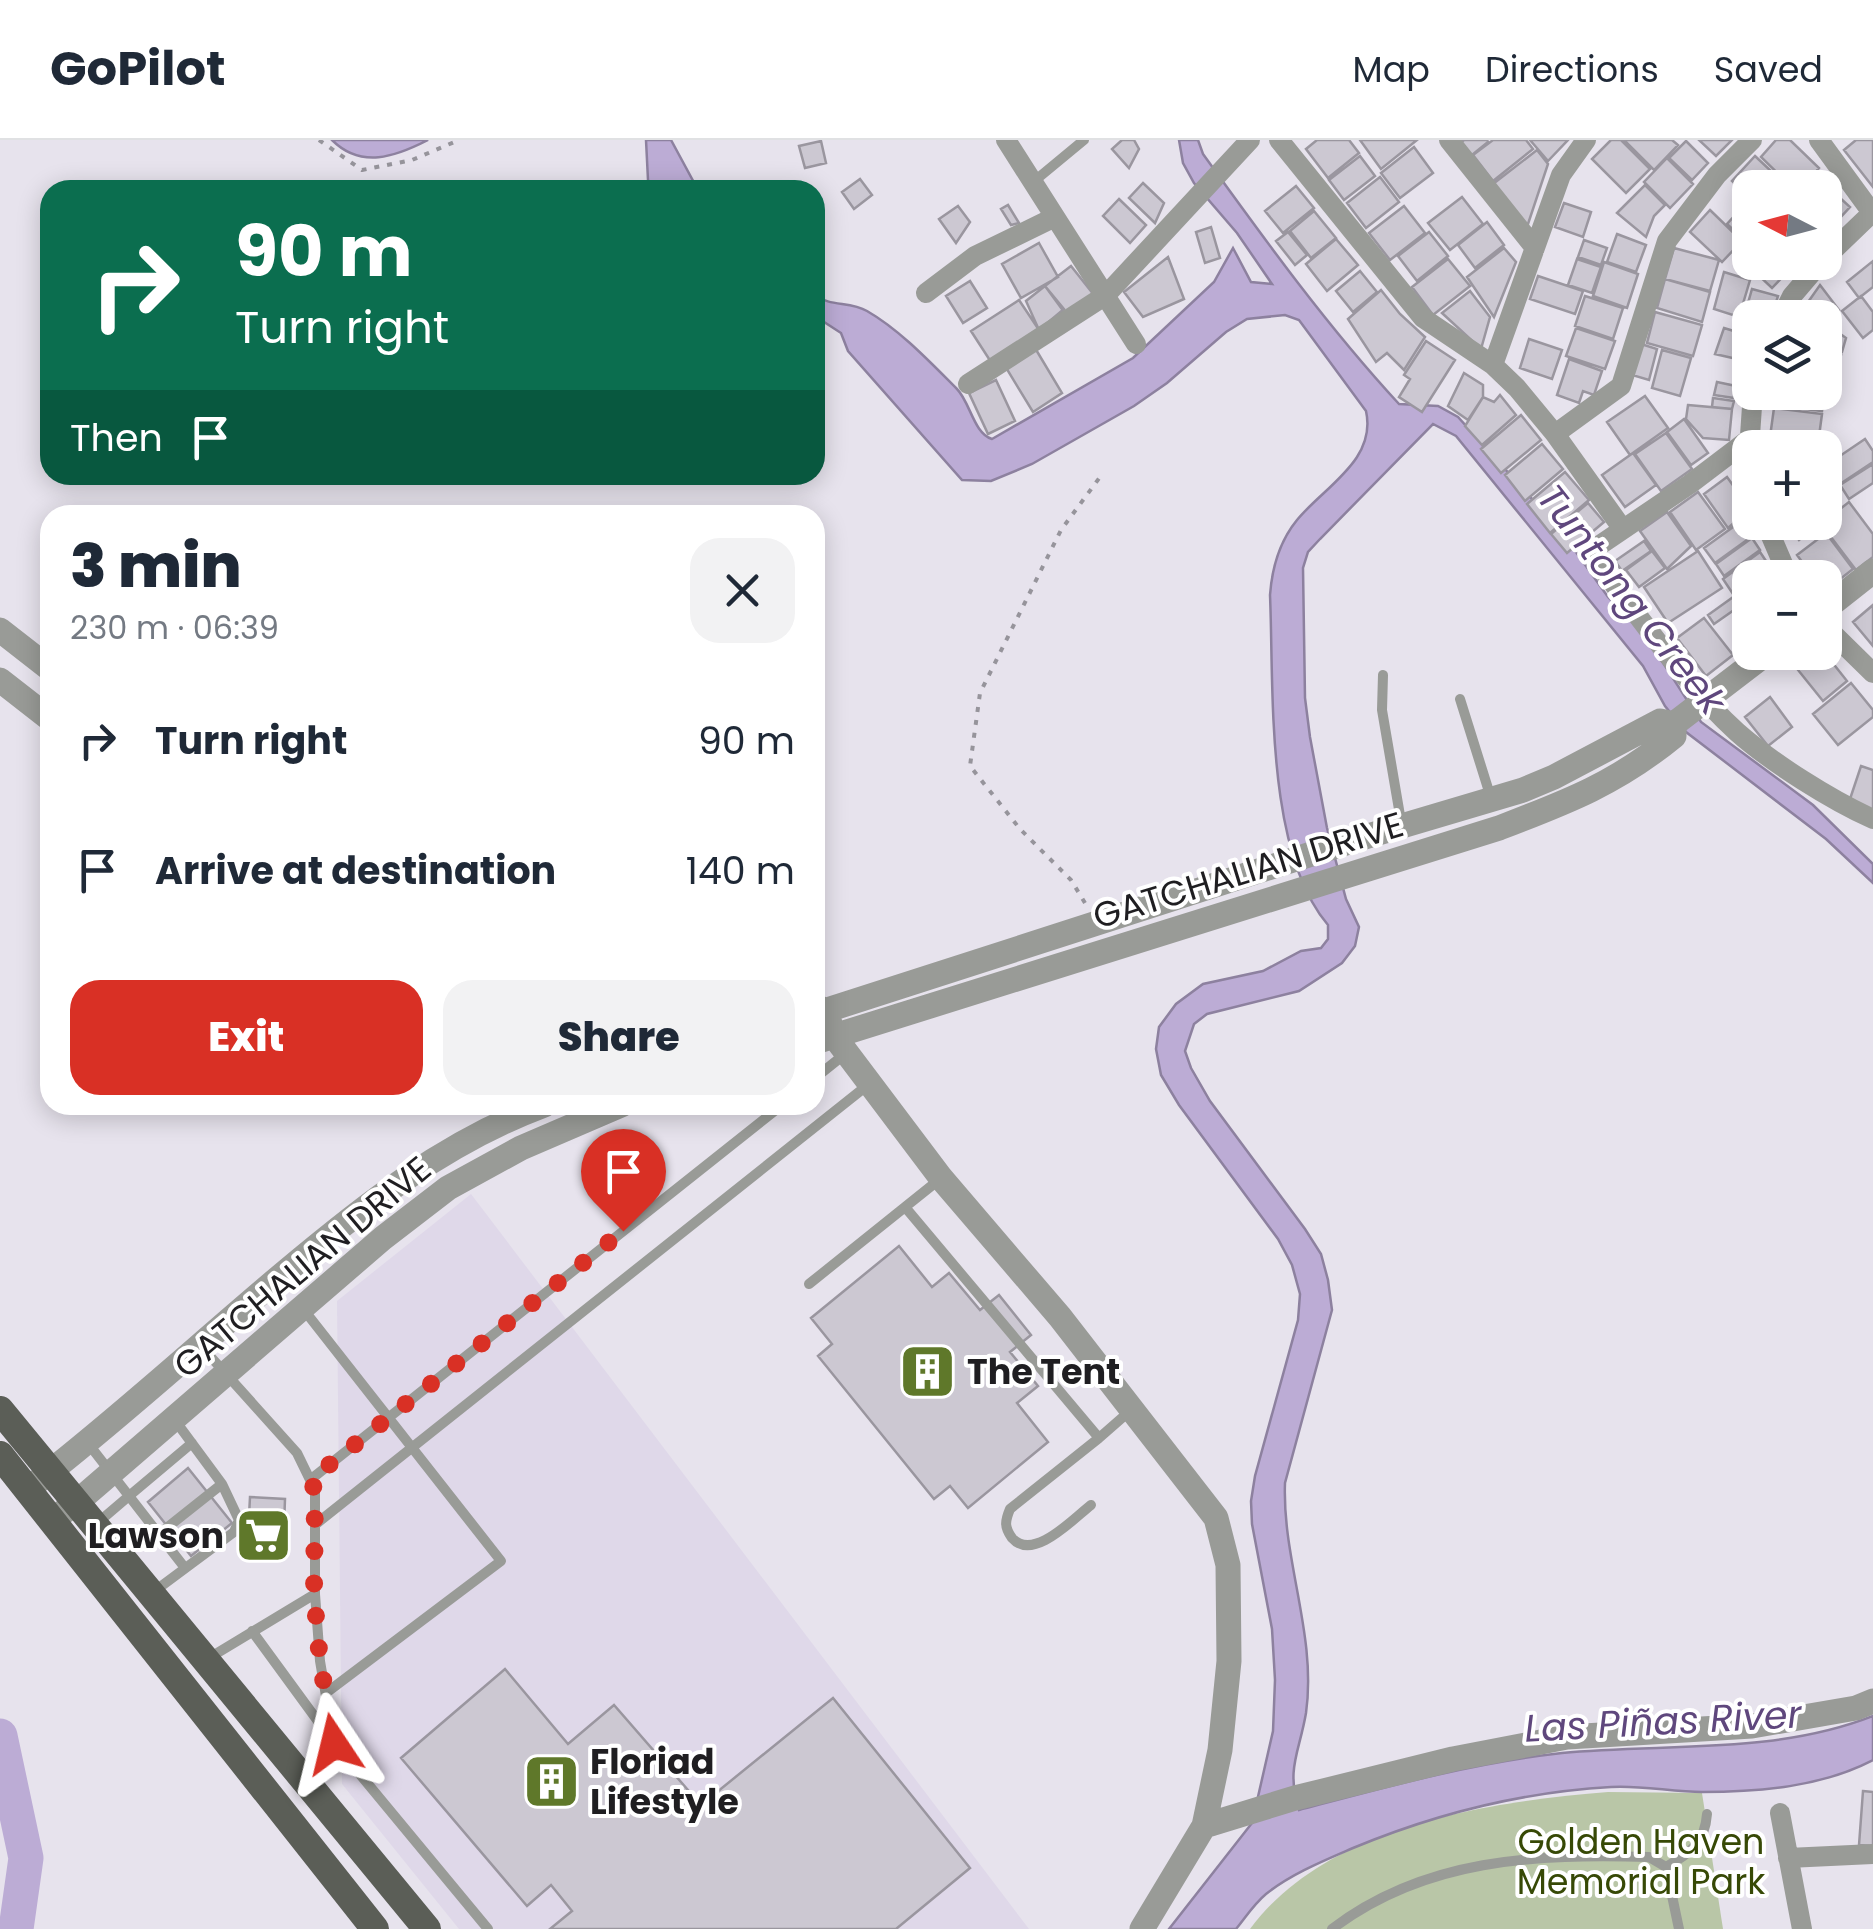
<!DOCTYPE html>
<html lang="en">
<head>
<meta charset="utf-8">
<style>
  :root { --surface:#fff; --page:#f2f2f3; --text:#1f2937; --muted:#747a83; --line:#e0e1e3; --accent:#d93025 }
  body { margin:0; font-family:Poppins,sans-serif; background:var(--page); color:var(--text); height:100vh; display:flex; flex-direction:column; font-size:38px; white-space:nowrap }
  * { box-sizing:border-box; margin:0 }
  p { font-size:32px; color:var(--muted) }
  .icon { flex:none; width:55px; height:55px; fill:none; stroke:currentColor; stroke-width:2; stroke-linecap:round; stroke-linejoin:round }
  .map { position:relative; flex:1; overflow:hidden }
  .sheet { position:absolute; left:40px; top:365px; width:785px; height:610px; display:flex; flex-direction:column; background:var(--surface); border-radius:30px; box-shadow:0 5px 25px #0003 }
  .sheet>* { flex:none }
  .top-card { position:absolute; left:40px; top:40px; width:785px; height:305px; border-radius:30px; box-shadow:0 5px 25px #0003; background:#0b6e4f; color:#fff; overflow:hidden }
  .needle { width:65px; rotate:276deg }
  .fabs { position:absolute; left:1732px; top:30px; display:grid; gap:20px }
  .fabs a { display:grid; place-items:center; width:110px; height:110px; border-radius:20px; background:var(--surface); box-shadow:0 5px 25px #0003; font-size:50px }
  .pin { position:absolute; display:grid; place-items:center; width:85px; height:85px; color:#fff; margin:-102px -42px; border-radius:50% 50% 50% 0; rotate:-45deg; box-shadow:0 0 10px #0007 }
  .pin .icon { rotate:45deg }
  .me { position:absolute; width:110px; margin:-55px; rotate:350deg; stroke-linejoin:round; filter:drop-shadow(0 0 8px #0008) }
  .turn { display:flex; align-items:center; gap:35px; height:210px; padding:0 30px; font-size:45px }
  .turn .icon { width:130px; height:130px; stroke-width:2.5 }
  .turn b { display:block; font-size:70px; line-height:85px }
  .then { display:flex; align-items:center; height:95px; padding:0 30px; background:#0003; gap:20px; font-size:38px }
  .round { display:grid; place-items:center; flex:none; width:105px; height:105px; border-radius:30px; background:var(--page) }
  .head { display:flex; align-items:center; justify-content:space-between; height:170px; padding:0 30px }
  h1 { font-size:60px; font-weight:800; line-height:75px }
  .action { display:flex; gap:20px; margin-top:auto; padding:20px 30px }
  .action a { flex:1; height:115px; border-radius:30px; background:var(--accent); color:#fff; font-size:40px; font-weight:800; line-height:115px; text-align:center }
  .action a+a { background:var(--page); color:var(--text) }
  ul { padding:0; list-style:none }
  li { display:flex; align-items:center; gap:30px; height:130px; padding:0 30px }
  li div { flex:1 }
  li b { display:block; font-size:38px }
  li em { font-style:normal }
  header { display:flex; align-items:center; gap:60px; box-sizing:border-box; height:140px; padding:0 50px; background:var(--surface); border-bottom:2px solid var(--line) }
  header strong { font-size:48px }
  nav { display:flex; gap:55px; margin-inline-start:auto; font-size:35px }
  .map>svg:first-child { display:block }
</style>
</head>
<body>
<header>
<strong>GoPilot</strong>
<nav><a>Map</a><a>Directions</a><a>Saved</a></nav>
</header>
<div class="map">
<svg width="1873" height="1789" viewBox="0 0 1873 1789">
  <rect width="100%" height="100%" fill="#e7e3ed"/>
  <!-- built -->
  <path fill="#dfd8e9" d="M471,1054L1029,1789H459L342,1644L337,1161Z"/>
  <!-- green -->
  <path fill="#b9c6a7" d="M1608,1652L1702,1653L1723,1789H1250C1327,1685 1488,1662 1608,1652Z"/>
  <!-- water -->
  <path fill="#bcacd5" stroke="#8d819f" stroke-width="2.5" d="M332,0H428C395,17 361,29 332,0Z
    M646,0H671L698,50H653L648,40Z
    M1179,0H1198L1203,14C1265,100 1327,186 1399,264L1438,266L1458,277L1561,391L1608,457L1644,493L1701,582L1813,665L1873,724V743L1826,699L1686,592L1665,566L1643,526L1456,296L1433,284L1320,399L1308,412L1303,428L1305,558L1310,597L1327,688L1346,759L1359,787L1355,806L1342,823L1299,851L1207,874L1194,884L1185,911L1191,928L1210,961L1305,1089L1321,1114L1328,1140L1332,1170L1285,1343C1282,1420 1317,1495 1306,1573C1299,1614 1286,1628 1299,1670C1386,1647 1472,1623 1562,1613C1666,1603 1774,1615 1873,1576V1620C1821,1647 1760,1652 1702,1652C1672,1652 1641,1645 1611,1647C1522,1652 1435,1674 1353,1708C1323,1721 1291,1734 1266,1754C1254,1764 1245,1778 1236,1789H1169L1252,1683L1273,1591L1275,1540L1272,1489L1252,1384L1251,1361L1255,1336L1298,1180L1300,1154L1292,1125L1278,1099L1179,965L1161,935L1156,909L1159,887L1176,864L1203,844L1263,831L1301,811L1321,808L1328,799V785C1265,711 1274,549 1270,455C1272,428 1279,402 1297,380C1324,347 1377,320 1366,271L1299,180L1285,175L1247,179L1226,192L1167,243L1134,266L1032,324L991,341L962,340L848,211L841,193L815,176V155C830,167 850,161 867,171C900,190 930,222 957,249C970,262 974,294 992,299L1133,218L1214,142L1233,108L1251,142L1272,144L1237,93L1194,43L1183,23Z"/>
  <g fill="none" stroke-linecap="round" stroke-linejoin="round">
    <!-- river -->
    <path stroke="#bcacd5" stroke-width="35" d="M0,1596L26,1718L16,1789"/>
  </g>
  <!-- building -->
  <path fill="#ccc8d2" stroke="#9a969f" stroke-width="2.5" d="M1122,0H1134L1139,9L1129,28L1112,9Z
    M1317,0H1349L1359,13L1328,38L1306,9Z
    M1360,0H1417L1381,29Z
    M1464,0H1487L1488,2L1467,19L1457,6Z
    M1493,0H1526L1533,9L1493,41L1473,15Z
    M1530,0H1568L1548,21Z
    M1611,0H1621L1650,29L1626,53L1592,19Z
    M1624,0H1672L1678,5L1654,30Z
    M1699,0H1732L1716,16Z
    M1776,0H1790L1819,28L1801,48H1793L1761,17Z
    M1856,0H1873V47L1844,10Z
    M821,1L826,23L805,28L799,6Z
    M1686,1L1708,23L1692,40L1669,18Z
    M1414,7L1433,33L1400,58L1381,33Z
    M1537,10L1548,24L1526,90L1493,44Z
    M1360,16L1375,36L1344,60L1329,40Z
    M1755,16L1789,48H1750V58L1732,41Z
    M1667,18L1693,44L1670,68L1644,42Z
    M1814,34L1850,67L1825,94V48H1802Z
    M1380,37L1399,62L1366,88L1347,63Z
    M860,39L872,55L854,69L842,52Z
    M1143,43L1164,63L1155,83L1129,58Z
    M1645,45L1665,65L1654,76L1646,97L1617,73Z
    M1296,46L1314,68L1283,93L1265,71Z
    M1462,57L1483,84L1450,110L1428,83Z
    M1119,59L1146,85L1130,103L1103,76Z
    M1749,60L1750,95L1745,101L1727,84Z
    M1564,63L1591,72L1583,97L1555,87Z
    M1008,65L1019,83L1011,85L1001,69Z
    M958,66L970,82L956,103L939,79Z
    M1404,66L1425,93L1390,120L1369,93Z
    M1710,70L1742,101L1722,122L1690,92Z
    M1314,71L1336,98L1311,118L1290,91Z
    M1487,82L1504,105L1475,128L1458,105Z
    M1211,87L1220,118L1205,123L1196,92Z
    M1288,92L1307,115L1295,125L1276,101Z
    M1429,92L1448,116L1417,141L1398,116Z
    M1617,94L1646,105L1636,132L1607,122Z
    M1750,97V122L1794,125L1772,148L1735,113Z
    M1336,99L1358,125L1327,151L1306,124Z
    M1584,100L1607,108L1601,125L1578,117Z
    M1039,103L1058,137L1021,158L1002,124Z
    M1504,108L1516,122L1494,177L1467,137Z
    M1674,108L1719,120L1710,151L1665,139Z
    M1168,117L1184,159L1143,177L1124,152Z
    M1448,119L1470,146L1433,175L1412,147Z
    M1577,119L1601,127L1592,153L1568,145Z
    M1873,121V147L1859,158L1847,142Z
    M1604,122L1638,134L1627,168L1593,156Z
    M1071,126L1094,155L1067,176L1045,146Z
    M1360,131L1377,152L1353,172L1336,151Z
    M1724,132L1750,140L1739,177L1714,169Z
    M1538,136L1583,151L1575,174L1530,159Z
    M1665,139L1710,152L1702,182L1657,168Z
    M970,141L987,168L963,183L946,156Z
    M1820,145L1839,170L1831,182L1806,165Z
    M1045,146L1064,169L1039,190L1026,161Z
    M1752,149L1778,156L1771,178L1744,177Z
    M1381,150L1400,174L1425,197L1404,230L1387,213L1376,222L1348,179Z
    M1470,151L1490,177L1481,209L1442,173Z
    M1585,156L1623,168L1613,199L1575,186Z
    M1861,156L1873,172V190L1863,198L1842,171Z
    M1019,160L1039,190L991,222L971,191Z
    M1798,163L1817,178H1793Z
    M1655,172L1702,185L1693,216L1647,203Z
    M1825,183L1846,198L1842,212L1825,207Z
    M1576,188L1615,201L1605,229L1566,216Z
    M1724,188L1750,196V222L1715,214Z
    M1529,199L1562,210L1552,239L1520,228Z
    M1426,201L1455,220L1422,272L1399,257L1410,239L1404,235Z
    M1641,204L1657,209L1649,240L1632,235Z
    M1035,208L1062,253L1033,272L1005,226Z
    M1662,210L1691,218L1680,256L1652,248Z
    M1825,210L1841,215L1833,243L1825,241Z
    M1569,219L1602,231L1594,255L1583,251L1579,263L1557,255Z
    M1464,233L1483,245V257L1468,280L1448,266Z
    M996,240L1015,281L988,294L969,253Z
    M1717,242L1736,246L1734,258L1714,255Z
    M1774,252H1824L1822,271L1772,265Z
    M1500,255L1516,275L1482,305L1465,286L1483,257L1494,262Z
    M1645,256L1668,288L1630,315L1607,282Z
    M1713,258L1734,261L1732,269L1712,267Z
    M1688,265L1732,269L1729,300L1703,298L1686,279Z
    M1774,268L1822,274L1818,304L1770,297Z
    M1521,275L1541,300L1501,333L1481,309Z
    M1684,279L1708,313L1691,325L1667,292Z
    M1666,293L1692,329L1661,351L1635,314Z
    M1865,299L1873,311V322L1837,346L1825,326Z
    M1542,304L1563,329L1525,361L1505,335Z
    M1633,313L1656,345L1625,367L1602,335Z
    M1873,324V343L1849,359L1840,345Z
    M1565,332L1589,360L1550,393L1527,364Z
    M1727,337L1750,369L1728,388L1704,354Z
    M1698,352L1725,389L1696,410L1670,372Z
    M1849,362L1873,394V417L1856,430L1821,384Z
    M1588,363L1604,382L1567,413L1551,394Z
    M1667,372L1691,406L1667,429L1640,391Z
    M1747,377L1758,392L1715,423L1704,408Z
    M1785,382H1821L1799,400Z
    M1826,393L1853,429L1825,451V438H1814L1797,415Z
    M1752,398L1760,410L1724,436L1716,424Z
    M1644,401L1651,411L1622,431L1615,421Z
    M1652,411L1665,428L1639,447L1626,430Z
    M1698,411L1722,448L1668,483L1644,447Z
    M1760,412L1770,427L1756,438H1750V442L1733,454L1723,439Z
    M1750,445V472L1744,463L1714,484L1708,475Z
    M1873,465V506L1853,482Z
    M1704,478L1733,515L1706,536L1677,498Z
    M1800,512H1824L1847,541L1823,561L1790,520Z
    M1851,543L1873,570V577L1838,605L1813,574Z
    M1770,557L1792,587L1768,606L1745,577Z
    M1861,626L1873,630V670L1849,662Z
    M899,1106L932,1147L949,1133L980,1170L999,1155L1031,1195L1010,1212L1038,1246L1017,1263L1048,1302L968,1368L950,1346L934,1359L818,1216L832,1204L811,1178Z
    M188,1328L232,1383L191,1416L148,1362Z
    M250,1357L285,1359L283,1415L247,1414Z
    M505,1529L568,1604L614,1565L701,1665L833,1558L970,1728L896,1789H550L572,1771L551,1745L527,1766L401,1618Z
    M1863,1651L1873,1652V1706L1859,1705Z"/>
  <g fill="none" stroke-linecap="round" stroke-linejoin="round">
    <!-- path -->
    <path stroke="#96949b" stroke-width="4" stroke-dasharray="5 8" stroke-linecap="butt" d="M319,0L362,30L412,20L459,0
      M1085,763L1071,740L1020,689L970,626L980,553L1061,390L1100,337"/>
    <!-- service -->
    <path stroke="#999b97" stroke-width="10" d="M1032,43L1084,0
      M1383,535L1382,570L1402,687
      M1460,559L1491,658
      M815,938L845,914
      M905,1067L1099,1298L1131,1270
      M809,1144L940,1039
      M304,1170L501,1421L326,1553
      M200,1205L297,1313L315,1350V1454L320,1521L334,1603L488,1789
      M87,1302L129,1356L95,1385
      M310,1340L782,965
      M1091,1365C1073,1379 1033,1422 1012,1398C1004,1387 1005,1381 1010,1369L1099,1298
      M316,1384L869,944
      M159,1394L222,1344
      M185,1428L129,1356L192,1303
      M152,1453L234,1392L239,1380L222,1344L174,1279
      M252,1491L331,1599
      M209,1518L315,1454
      M1666,1727C1690,1713 1705,1703 1707,1674
      M1332,1789C1425,1718 1536,1714 1649,1717L1666,1727L1679,1789"/>
    <!-- minor -->
    <path stroke="#999b97" stroke-width="20" d="M1006,0L1136,204
      M1279,0L1423,178L1493,225L1517,248L1555,294L1622,388
      M1449,0L1535,108
      M1819,0L1873,74
      M1825,118L1873,72
      M926,153L975,116L1053,78
      M1781,178L1792,156L1821,122
      M1493,225L1561,35L1586,0
      M968,244L1106,155L1250,0
      M1555,294L1621,246L1667,101L1717,35L1752,0
      M1748,300L1690,344L1597,407L1595,420C1639,475 1686,546 1737,592C1772,623 1831,660 1873,679
      M1749,310L1753,252
      M1765,382L1789,438
      M1825,486L1873,533
      M1780,1673L1802,1789
      M1788,1718L1873,1714"/>
    <!-- tertiary -->
    <path stroke="#999b97" stroke-width="25" d="M1825,469L1873,431
      M0,490L50,529
      M0,540L50,579
      M815,866L826,871L834,896L941,1038L1060,1177L1216,1378L1228,1425L1229,1521L1220,1610L1204,1686L1142,1789
      M815,874L1358,699L1523,650L1554,637L1660,581L1674,584L1768,512
      M815,902L1499,688C1567,662 1617,643 1674,596V584
      M37,1342C122,1276 201,1203 283,1134C364,1066 443,1003 544,965
      M52,1380L76,1363L383,1098L448,1048L521,1008L621,965
      M1204,1686L1295,1658L1453,1619L1567,1597L1752,1586L1856,1568L1873,1561"/>
    <!-- primary -->
    <path stroke="#5b5e57" stroke-width="28" d="M0,1270L427,1789
      M0,1315L375,1789"/>
  </g>
  <g fill="none" stroke-linecap="round" stroke-linejoin="round">
    <!-- route -->
    <path stroke="#d93025" stroke-width="18" stroke-dasharray="0 32.4" d="M334,1604L320,1521L314,1454L315,1350L310,1340L623,1091"/>
  </g>
  <!-- icons -->
  <defs>
    <symbol id="building-square" viewBox="-11 -11 22 22"><rect x="-9" y="-9" width="18" height="18" rx="4" fill="#5f782a" stroke="#fff"/><path d="M-4-6H4V6H1V3H-1V6H-4ZM-2.5-4.3h1.7v1.8h-1.7ZM.8-4.3h1.7v1.8H.8ZM-2.5-1h1.7V.8h-1.7ZM.8-1h1.7V.8H.8Z" fill="#fff"/></symbol>
    <symbol id="supermarket-square" viewBox="-11 -11 22 22"><rect x="-9" y="-9" width="18" height="18" rx="4" fill="#5f782a" stroke="#fff"/><path d="M-6-5.5h2.5l.6 2H6L4.5 2H-2.5L-4.4-4H-6ZM-1.5 3.2a1.3 1.3 0 1 0 .1 0ZM3 3.2a1.3 1.3 0 1 0 .1 0Z" fill="#fff"/></symbol>
  </defs>
  <g fill-rule="evenodd">
    <use href="#building-square" x="896" y="1200" width="63" height="63"/>
    <use href="#supermarket-square" x="232" y="1364" width="63" height="63"/>
    <use href="#building-square" x="520" y="1610" width="63" height="63"/>
  </g>
  <g text-anchor="middle" dominant-baseline="central" stroke-width="8" stroke-linejoin="round" paint-order="stroke">
    <!-- street labels -->
    <g font-size="35" fill="#1f1e21" stroke="#fff">
      <text transform="translate(1248 730) rotate(-17)">GATCHALIAN DRIVE</text>
      <text transform="translate(302 1127) rotate(-40)">GATCHALIAN DRIVE</text>
    </g>
    <!-- poi labels -->
    <g font-size="35" font-weight="bold" fill="#1f1e21" stroke="#fff" text-anchor="start">
      <text x="967" y="1231">The Tent</text>
      <text x="224" y="1395" text-anchor="end">Lawson</text>
      <text x="590" y="1621">Floriad<tspan x="590" dy="40">Lifestyle</tspan></text>
    </g>
    <!-- park labels -->
    <g font-size="35" fill="#374906" stroke="#fff">
      <text x="1641" y="1701">Golden Haven<tspan x="1641" dy="40">Memorial Park</tspan></text>
    </g>
    <!-- water labels -->
    <g font-size="38" font-style="italic" fill="#5f477d" stroke="#fff">
      <text transform="translate(1632 459) rotate(52)">Tuntong Creek</text>
      <text transform="translate(1663 1581) rotate(-3)">Las Piñas River</text>
    </g>
  </g>
</svg>
<div class="fabs">
<a><svg class="needle" viewBox="-14 -14 28 28"><path d="M0-13l5 13h-10z" fill="#e53935"/><path d="M0 13l5-13h-10z" fill="#747a83"/></svg></a>
<a><svg class="icon" aria-label="layers" viewBox="0 0 24 24"><path d="M12 4l9 5-9 5-9-5zM3 14l9 5 9-5"/></svg></a>
<a>+</a>
<a>−</a>
</div>
<div class="pin" style="left:623px;top:1091px;background:#d93025"><svg class="icon" aria-label="arrive" viewBox="0 0 24 24"><path d="M6 21V4h12l-3 4 3 4H6"/></svg></div>
<svg class="me" style="left:334px;top:1604px" viewBox="-20 -20 40 40"><path d="M0-17L14 15 0 8-14 15z" fill="#d93025" stroke="#fff" stroke-width="4"/></svg>
<div class="top-card">
<div class="turn"><svg class="icon" aria-label="right" viewBox="0 0 24 24"><path d="M7 20v-9h11M14 6l5 5-5 5"/></svg><div><b>90 m</b>Turn right</div></div>
<div class="then">Then<svg class="icon" aria-label="arrive" viewBox="0 0 24 24"><path d="M6 21V4h12l-3 4 3 4H6"/></svg></div>
</div>
<section class="sheet">
<div class="head"><div><h1>3 min</h1><p>230 m · 06:39</p></div><a class="round"><svg class="icon" aria-label="close" viewBox="0 0 24 24"><path d="M6 6l12 12M18 6L6 18"/></svg></a></div>
<ul>
<li><svg class="icon" aria-label="right" viewBox="0 0 24 24"><path d="M7 20v-9h11M14 6l5 5-5 5"/></svg><div><b>Turn right</b></div><em>90 m</em></li>
<li><svg class="icon" aria-label="arrive" viewBox="0 0 24 24"><path d="M6 21V4h12l-3 4 3 4H6"/></svg><div><b>Arrive at destination</b></div><em>140 m</em></li>
</ul>
<div class="action"><a>Exit</a><a>Share</a></div>
</section>
</div>
</body>
</html>
